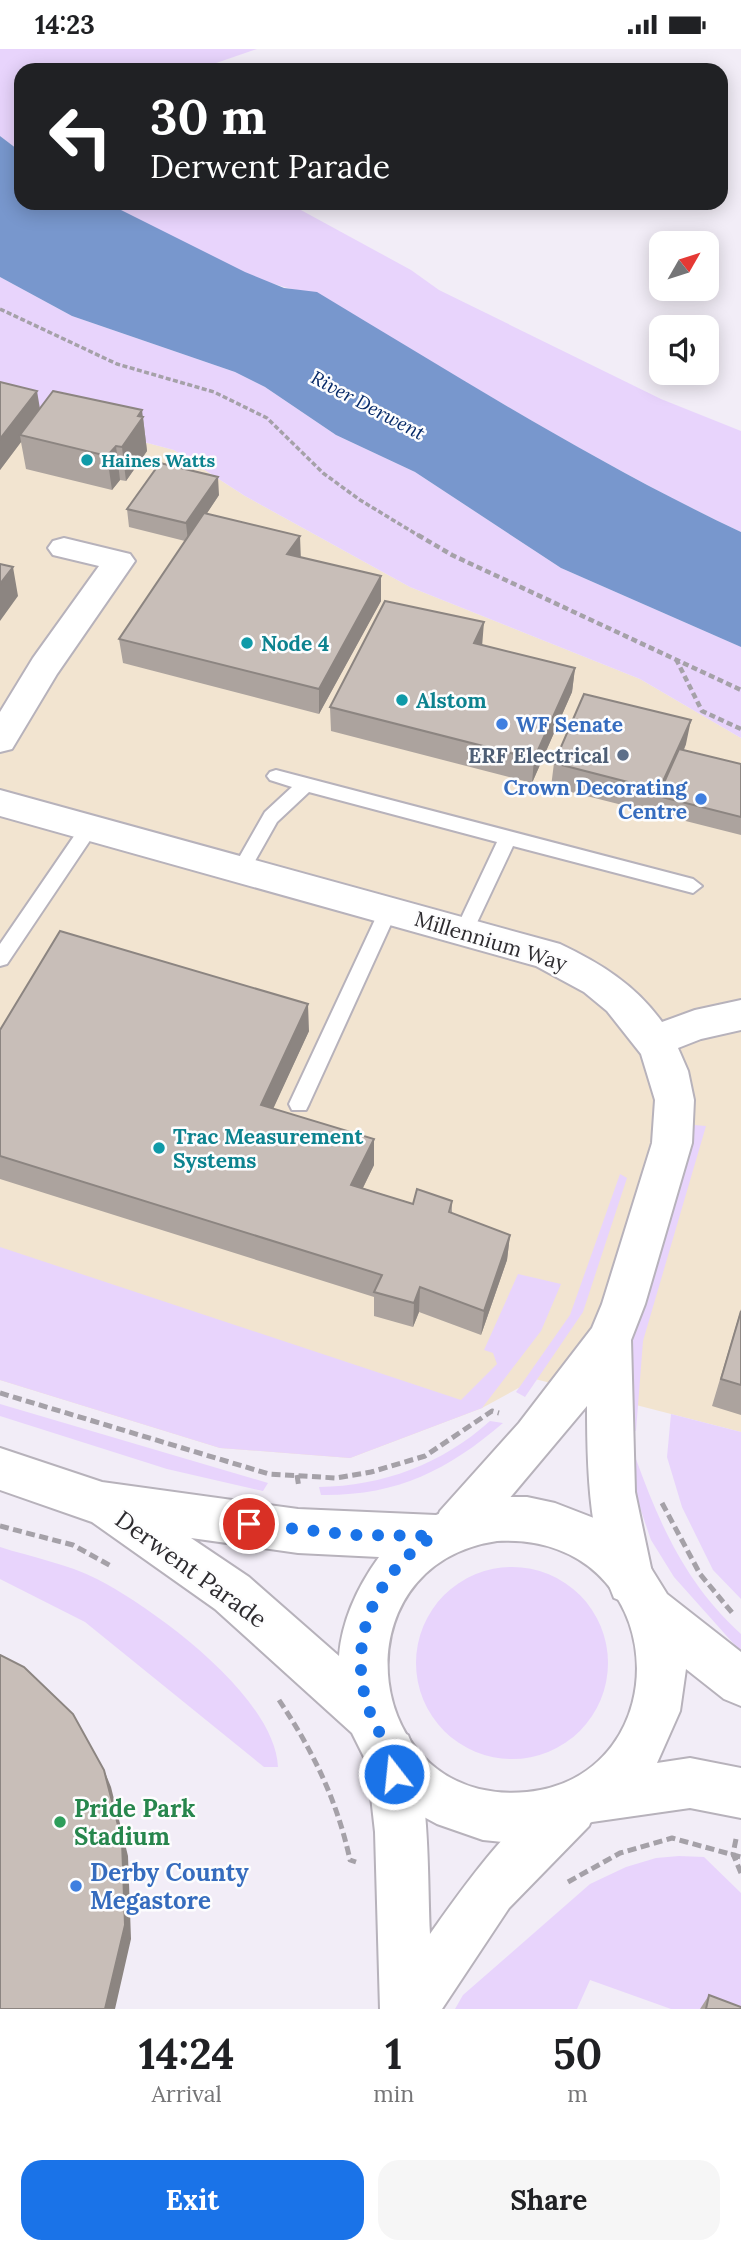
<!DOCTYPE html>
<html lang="en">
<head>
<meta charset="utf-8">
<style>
  :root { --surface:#fff; --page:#f6f6f6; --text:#202124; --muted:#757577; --accent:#1a73e8 }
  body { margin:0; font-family:Lora,serif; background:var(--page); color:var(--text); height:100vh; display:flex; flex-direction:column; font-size:26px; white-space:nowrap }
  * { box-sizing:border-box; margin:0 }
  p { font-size:23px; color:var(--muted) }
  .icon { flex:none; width:38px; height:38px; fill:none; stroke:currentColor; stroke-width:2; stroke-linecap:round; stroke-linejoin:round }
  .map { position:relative; height:1960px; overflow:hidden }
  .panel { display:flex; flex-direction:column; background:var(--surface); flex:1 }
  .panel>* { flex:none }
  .banner { position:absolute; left:14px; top:14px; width:714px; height:147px; border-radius:21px; box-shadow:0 4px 18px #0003; background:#202124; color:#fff; overflow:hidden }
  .needle { width:46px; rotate:51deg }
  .tools { position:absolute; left:649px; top:182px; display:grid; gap:14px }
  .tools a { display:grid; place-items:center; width:70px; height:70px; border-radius:14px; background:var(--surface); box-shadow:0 4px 18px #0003; font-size:35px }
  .pin { position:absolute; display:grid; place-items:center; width:60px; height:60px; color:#fff; margin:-30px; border:4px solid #fff; border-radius:50%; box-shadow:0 2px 7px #0007 }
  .me { position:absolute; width:77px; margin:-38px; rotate:344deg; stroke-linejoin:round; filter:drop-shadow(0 0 5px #0008) }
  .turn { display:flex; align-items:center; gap:24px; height:147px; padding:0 21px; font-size:32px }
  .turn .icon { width:91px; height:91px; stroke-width:2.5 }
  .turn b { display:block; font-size:49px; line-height:60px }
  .eta { display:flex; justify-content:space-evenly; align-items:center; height:119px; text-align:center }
  .eta b { font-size:42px; font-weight:700; line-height:49px }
  .button { display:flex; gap:14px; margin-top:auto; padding:14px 21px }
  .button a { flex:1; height:80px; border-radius:21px; background:var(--accent); color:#fff; font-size:28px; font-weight:700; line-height:80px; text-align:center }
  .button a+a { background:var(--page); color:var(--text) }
  .status { display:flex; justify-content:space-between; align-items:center; height:49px; padding:0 35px; background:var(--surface); direction:ltr }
  .status svg { height:19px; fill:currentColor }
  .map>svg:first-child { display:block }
</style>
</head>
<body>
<div class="status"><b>14:23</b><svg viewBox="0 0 49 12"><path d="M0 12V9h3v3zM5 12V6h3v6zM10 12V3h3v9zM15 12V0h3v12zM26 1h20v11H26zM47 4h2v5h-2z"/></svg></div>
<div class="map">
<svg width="741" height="1960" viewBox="0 0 741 1960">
  <rect width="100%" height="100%" fill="#f2edf7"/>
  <!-- commercial -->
  <path fill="#f2e4d0" d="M0,355L174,401L245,447L410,538L640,630L741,689V1383L535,1330L482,1359L350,1409L220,1399L0,1331Z"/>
  <!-- green -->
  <path fill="#e8d4fc" d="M0,0H257L196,21H21V103L0,87Z
    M107,154H288L411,221L439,241L661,350L741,382V483C593,413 456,326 315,244C250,237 165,185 107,154Z
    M0,228L72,267L235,323L265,338L336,386L415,423L561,519L741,598V689L640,630L410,538L245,447L174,401L0,355Z
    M694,1076L706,1077L643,1292L636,1382L626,1379L627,1304L636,1264Z
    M620,1125L627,1129L583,1263L525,1348L516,1343L570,1266Z
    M0,1198L461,1351L497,1315L493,1304L484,1301L518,1225L561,1235L541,1282L482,1359L350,1409L220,1399L0,1331Z
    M0,1355L268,1434L263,1442L167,1420L0,1367Z
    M671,1365L741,1383V1550L713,1521L682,1458L667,1408Z
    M490,1372L503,1374C447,1422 396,1447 321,1446L319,1438C383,1437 442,1415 490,1372Z
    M623,1409L636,1410C660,1477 687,1536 741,1585V1603L674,1528L651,1491Z
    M0,1498C31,1508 68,1515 97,1530C155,1560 275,1648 278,1718H264L85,1573L0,1530Z
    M416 1614a96 96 0 1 1 192 0a96 96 0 1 1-192 0Z
    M679,1807L704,1808L741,1844V1960H671L590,1931L577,1960H455L463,1946L590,1835L626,1818L656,1809Z"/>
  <!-- water -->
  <path fill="#7897cd" d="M0,87L21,103V154H107L245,223L284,239L317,243C457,327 593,413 741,483V598L561,519L415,423L336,386L265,338L235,323L72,267L0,228Z"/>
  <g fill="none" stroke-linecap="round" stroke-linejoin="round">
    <defs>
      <path id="lane" d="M276,721L693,830L702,837L693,844L513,797L473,882L464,889L455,882L497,793L309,743L277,773L247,826H235L232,821L265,763L292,738L270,731L267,727L270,723Z
        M89,772L95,774L98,779L95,784L7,915L0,917V895L83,774Z
        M388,855L397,862L309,1055L306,1061H292L289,1055L379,862Z"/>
      <path id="street" d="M64,489L130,505L135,512L57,625L12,700L0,703V663L33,609L99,517L53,506L48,499L53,492Z
        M0,741L560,895C600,914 636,936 662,973L695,961L741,951V981L701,990L678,999L688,1022L694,1051L692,1094L645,1255L631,1291L635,1443L654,1533L648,1549L631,1556L614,1549C589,1489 587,1422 587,1357L472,1494L456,1500L440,1494L433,1478L440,1462L519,1374L592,1279L602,1255L652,1094L655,1051L641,1005L607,962L584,943L536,917L0,767Z
        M391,1678L408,1686C431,1739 427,1827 430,1885C461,1841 522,1754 571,1734L589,1741L596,1759L589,1777L509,1859L442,1960H380L375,1783L366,1703L374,1686Z"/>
      <path id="secondary" d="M0,1399L102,1433L298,1460L436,1466L469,1454L497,1448H527L555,1454L599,1471L623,1487L644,1508L667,1545L741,1603V1657L724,1650L686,1620L680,1662L657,1714L690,1709L741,1719V1769L690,1759L592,1773L555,1788L512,1794L483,1791L437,1775L411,1761L388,1743L370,1720L352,1684L215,1560L92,1473L0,1441ZM191,1489L298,1504L379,1508C358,1537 342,1571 339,1607L249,1528ZM497,1492C673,1483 683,1727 527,1743C362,1759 333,1516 497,1492Z"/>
    </defs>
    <!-- lane casing -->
    <use href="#lane" stroke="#b7b2bb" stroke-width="4"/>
    <!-- street casing -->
    <use href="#street" stroke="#b7b2bb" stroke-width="4"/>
    <!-- secondary casing -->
    <use href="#secondary" stroke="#b7b2bb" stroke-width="4"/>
    <!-- path-far2 -->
    <path stroke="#a5a1a8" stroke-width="3.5" stroke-dasharray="5 2.5" stroke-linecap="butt" d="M0,260L117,315L214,343L267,369L323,424L360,451L421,488"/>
    <!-- path-far1 -->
    <path stroke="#a5a1a8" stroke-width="4.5" stroke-dasharray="6 3.5" stroke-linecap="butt" d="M418,486L452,506L741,641
      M676,610L702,662L741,680"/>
    <!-- path -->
    <path stroke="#a5a1a8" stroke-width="5" stroke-dasharray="9 4.5" stroke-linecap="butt" d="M0,1344L269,1425L336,1429L371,1423L425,1407L492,1362L499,1364
      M297,1426L299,1439
      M662,1454L700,1525L734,1566
      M0,1477L73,1496L111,1517
      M279,1651C313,1702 337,1751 350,1811L356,1813
      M736,1790L733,1805L741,1824
      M568,1833L620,1804L672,1789L741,1808"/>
    <!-- lane -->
    <use href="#lane" fill="#fff" fill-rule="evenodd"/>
    <!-- street -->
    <use href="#street" fill="#fff" fill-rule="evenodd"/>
    <!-- secondary -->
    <use href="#secondary" fill="#fff" fill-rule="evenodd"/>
  </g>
  <!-- wall -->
  <path fill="#aca39e" d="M0,333L40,360L143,368L147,402L126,432L120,431L112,441L26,420L21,393L0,421Z
    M219,446L207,464L301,508L381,527V552L319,665L123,614L119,590L185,492L129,478L127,460Z
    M482,596L575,619L572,643L532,734L331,682L330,658Z
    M686,695L684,701L741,715V786L551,738L554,714Z
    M0,981L309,982L273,1059L374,1116L363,1139L413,1155L452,1152V1164L510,1186L507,1211L481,1286L419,1263L413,1278L374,1267V1248L0,1130Z
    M741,1260V1366L712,1357Z
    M709,1946L741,1960H700Z"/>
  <!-- shaded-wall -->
  <path fill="#8c8581" d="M37,342L41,366L20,386L21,393L0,421V390Z
    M142,361L147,402L126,432L122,398Z
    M116,397L120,431L112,441L107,407Z
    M218,428L219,446L188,493L186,474Z
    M300,487L301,512L287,505Z
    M13,518L18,547L0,572V535Z
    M381,527V552L319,665V640Z
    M484,573L482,598L474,594Z
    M575,619L572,643L532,734L534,710Z
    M691,671L686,695L662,749L658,747L659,741Z
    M308,955L309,982L263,1082L261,1056Z
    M374,1090V1116L352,1161L351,1136Z
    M510,1186L507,1211L481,1286L484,1262Z
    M420,1238L419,1263L413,1278L414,1254Z
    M104,1721L111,1738L128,1807L131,1890L115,1960H105Z"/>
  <!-- building -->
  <path fill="#c8beb8" stroke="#8c8581" stroke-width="2" d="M0,333L37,342L0,390Z
    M53,342L142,361L138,367L143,368L122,398L116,397L107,407L20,386Z
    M160,414L218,428L186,474L127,460Z
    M204,464L300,487L287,505L381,527L319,640L119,590Z
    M0,515L13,518L0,535Z
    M385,552L484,573L474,594L575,619L534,710L330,658Z
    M584,645L691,671L659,741L554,714Z
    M679,700L741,715V768L658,747Z
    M60,882L308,955L261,1056L374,1090L351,1136L413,1155L417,1140L452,1152L449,1163L510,1186L484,1262L420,1238L414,1254L374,1243L382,1226L0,1107V981Z
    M741,1262V1336L721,1330Z
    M0,1606L24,1618L73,1665L104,1721L122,1792L125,1876L105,1960H0Z
    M709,1946L741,1958V1960H706Z"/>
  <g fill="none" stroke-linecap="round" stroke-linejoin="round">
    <!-- route -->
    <path stroke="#1a73e8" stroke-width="12" stroke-dasharray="0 21.6" d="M249,1475L354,1486L434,1487C377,1522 347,1589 367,1655C376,1683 390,1695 394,1725"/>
  </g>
  <!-- markers -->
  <g fill="#0f9aa8" stroke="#fdfdfe" stroke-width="2.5">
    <circle cx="87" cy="411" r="7"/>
    <circle cx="247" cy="594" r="7"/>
    <circle cx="402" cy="651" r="7"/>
    <circle cx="159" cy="1099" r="7"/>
  </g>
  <g fill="#3f7fe0" stroke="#fdfdfe" stroke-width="2.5">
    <circle cx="502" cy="675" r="7"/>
    <circle cx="701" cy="750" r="7"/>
    <circle cx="76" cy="1837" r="7"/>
  </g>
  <circle fill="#5c6f8a" stroke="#fdfdfe" stroke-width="2.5" cx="623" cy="706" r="7"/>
  <circle fill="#2e9e5b" stroke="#fdfdfe" stroke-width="2.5" cx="60" cy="1773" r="7"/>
  <g text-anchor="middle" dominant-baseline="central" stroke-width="5" stroke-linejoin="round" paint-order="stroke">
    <!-- far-culture labels -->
    <g font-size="18" font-weight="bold" fill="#0d838f" stroke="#fdfdfe" text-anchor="start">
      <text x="101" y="411">Haines Watts</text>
    </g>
    <!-- far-water labels -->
    <g font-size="19" font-style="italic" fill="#062968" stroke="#fdfdfe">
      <text transform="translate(368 356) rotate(28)">River Derwent</text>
    </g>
    <!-- culture labels -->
    <g font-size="21" font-weight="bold" fill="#0d838f" stroke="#fdfdfe" text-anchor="start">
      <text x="261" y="594">Node 4</text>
      <text x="416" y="651">Alstom</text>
      <text x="173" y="1087">Trac Measurement<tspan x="173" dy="24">Systems</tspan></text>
    </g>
    <!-- shop labels -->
    <g font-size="21" font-weight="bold" fill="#366cbe" stroke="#fdfdfe" text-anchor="start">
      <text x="516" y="675">WF Senate</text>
      <text x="687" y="738" text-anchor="end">Crown Decorating<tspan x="687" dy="24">Centre</tspan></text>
    </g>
    <!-- service labels -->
    <g font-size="21" font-weight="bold" fill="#4e5e75" stroke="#fdfdfe" text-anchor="end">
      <text x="609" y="706">ERF Electrical</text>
    </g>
    <!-- street labels -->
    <g font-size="21" fill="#2d2b2f" stroke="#fdfdfe">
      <text transform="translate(491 892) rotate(17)">Millennium Way</text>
    </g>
    <!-- near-street labels -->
    <g font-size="24" fill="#2d2b2f" stroke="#fdfdfe">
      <text transform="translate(191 1520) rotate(36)">Derwent Parade</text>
    </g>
    <!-- near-leisure labels -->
    <g font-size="24" font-weight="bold" fill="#27864d" stroke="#fdfdfe" text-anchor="start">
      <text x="74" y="1759">Pride Park<tspan x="74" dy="28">Stadium</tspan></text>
    </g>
    <!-- near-shop labels -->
    <g font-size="24" font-weight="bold" fill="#366cbe" stroke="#fdfdfe" text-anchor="start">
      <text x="90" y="1823">Derby County<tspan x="90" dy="28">Megastore</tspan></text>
    </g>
  </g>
</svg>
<div class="tools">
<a><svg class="needle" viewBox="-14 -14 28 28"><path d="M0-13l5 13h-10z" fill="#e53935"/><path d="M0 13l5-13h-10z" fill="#757577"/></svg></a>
<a><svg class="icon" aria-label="sound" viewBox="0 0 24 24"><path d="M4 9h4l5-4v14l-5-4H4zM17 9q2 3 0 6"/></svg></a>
</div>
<div class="pin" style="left:249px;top:1475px;background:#d93025"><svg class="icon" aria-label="arrive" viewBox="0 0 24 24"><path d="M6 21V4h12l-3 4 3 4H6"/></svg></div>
<svg class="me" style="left:394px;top:1725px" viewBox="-20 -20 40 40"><circle r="17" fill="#1a73e8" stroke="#fff" stroke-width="3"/><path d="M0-11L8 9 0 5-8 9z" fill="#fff"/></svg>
<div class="banner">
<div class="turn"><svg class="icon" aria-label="left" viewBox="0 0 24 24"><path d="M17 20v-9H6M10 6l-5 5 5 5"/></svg><div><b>30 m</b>Derwent Parade</div></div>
</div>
</div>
<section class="panel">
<div class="eta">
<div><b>14:24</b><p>Arrival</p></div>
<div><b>1</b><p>min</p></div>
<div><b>50</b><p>m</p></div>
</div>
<div class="button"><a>Exit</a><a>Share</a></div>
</section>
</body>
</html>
